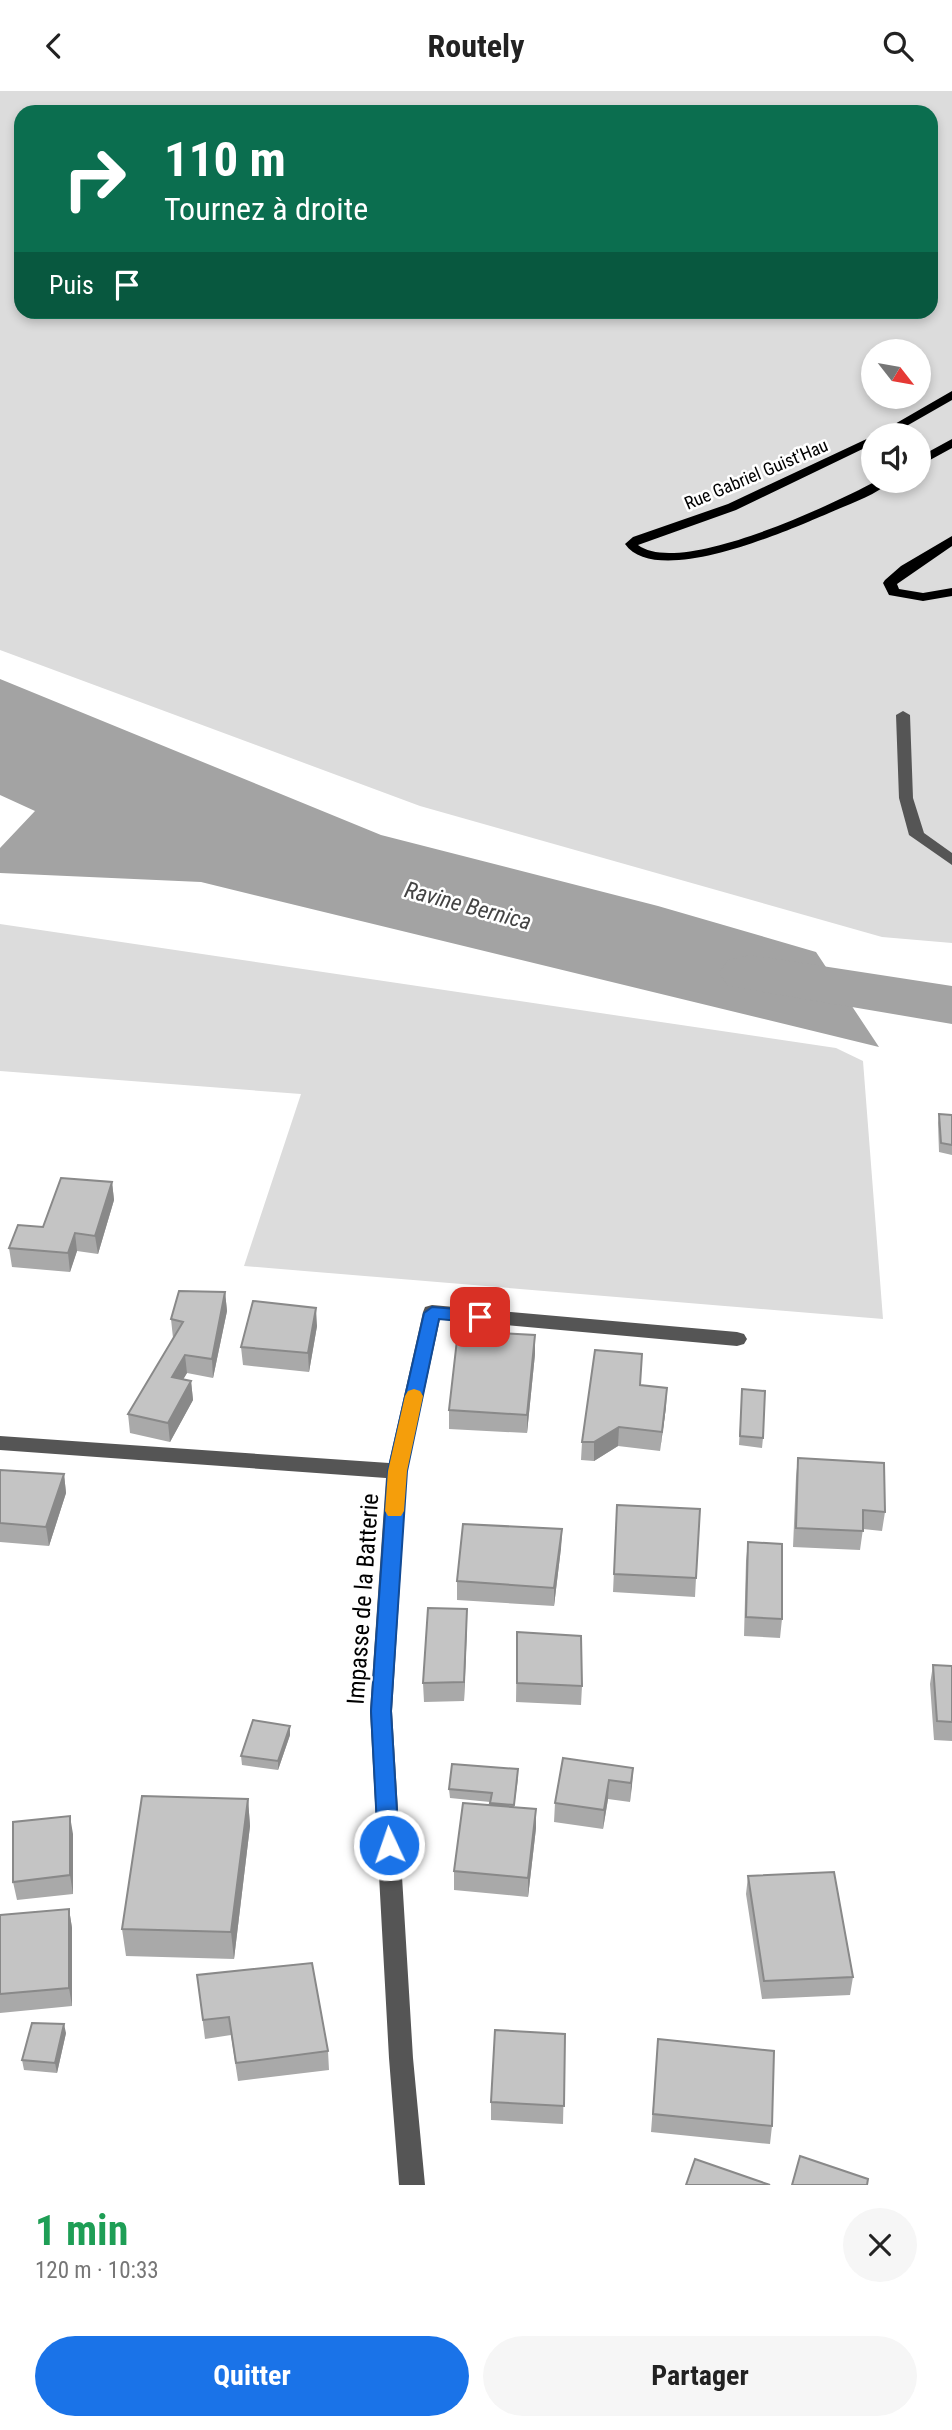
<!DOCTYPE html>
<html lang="fr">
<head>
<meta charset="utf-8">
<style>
  :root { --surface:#fff; --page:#f6f6f6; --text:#222; --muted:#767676; --accent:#1a73e8 }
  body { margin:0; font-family:"Roboto Condensed",sans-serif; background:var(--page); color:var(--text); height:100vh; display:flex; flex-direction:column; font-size:26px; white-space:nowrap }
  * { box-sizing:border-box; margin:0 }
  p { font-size:23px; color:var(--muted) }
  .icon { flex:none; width:38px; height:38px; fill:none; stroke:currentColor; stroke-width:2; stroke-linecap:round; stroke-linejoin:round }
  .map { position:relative; height:2094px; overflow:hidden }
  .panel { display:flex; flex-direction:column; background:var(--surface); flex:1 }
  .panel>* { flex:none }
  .hud { position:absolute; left:14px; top:14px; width:924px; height:214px; border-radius:21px; box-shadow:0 4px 10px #0003; background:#0b6e4f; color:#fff; overflow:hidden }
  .needle { width:46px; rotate:121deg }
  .controls { position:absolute; left:861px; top:248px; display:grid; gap:14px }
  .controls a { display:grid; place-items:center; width:70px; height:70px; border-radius:50%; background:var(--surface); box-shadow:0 4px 10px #0003; font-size:35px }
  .pin { position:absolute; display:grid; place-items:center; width:60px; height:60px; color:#fff; margin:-30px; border-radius:14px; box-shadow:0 4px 10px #0006 }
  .me { position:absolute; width:77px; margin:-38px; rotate:357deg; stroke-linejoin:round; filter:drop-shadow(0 0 5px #0008) }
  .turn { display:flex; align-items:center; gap:24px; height:147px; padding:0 35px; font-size:32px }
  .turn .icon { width:91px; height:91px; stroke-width:2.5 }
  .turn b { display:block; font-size:49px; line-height:60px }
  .then { display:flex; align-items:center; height:66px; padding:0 35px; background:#0003; gap:14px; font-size:26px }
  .round { display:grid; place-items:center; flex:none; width:74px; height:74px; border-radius:37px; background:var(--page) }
  .head { display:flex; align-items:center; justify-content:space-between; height:119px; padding:0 35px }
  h1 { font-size:42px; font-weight:700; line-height:52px; color:#1e9e55 }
  .primary-button { display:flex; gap:14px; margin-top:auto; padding:14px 35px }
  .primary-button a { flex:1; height:80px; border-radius:42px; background:var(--accent); color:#fff; font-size:28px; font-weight:700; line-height:80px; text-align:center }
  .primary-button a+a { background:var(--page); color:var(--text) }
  header { display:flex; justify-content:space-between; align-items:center; height:91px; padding:0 35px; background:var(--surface); font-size:32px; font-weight:700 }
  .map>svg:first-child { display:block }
</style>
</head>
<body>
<header><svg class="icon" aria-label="back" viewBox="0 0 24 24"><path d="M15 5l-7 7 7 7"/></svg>Routely<svg class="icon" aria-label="search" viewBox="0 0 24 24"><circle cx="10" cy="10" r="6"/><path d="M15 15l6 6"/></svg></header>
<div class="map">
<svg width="952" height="2094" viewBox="0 0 952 2094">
  <rect width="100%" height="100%" fill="#fff"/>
  <!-- green -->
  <path fill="#dcdcdc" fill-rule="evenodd" d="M0,0H952V852L882,846L420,715L0,559ZM21,21H931V220H21ZM873,261H919V306H873ZM873,345H919V390H873Z
    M0,833L836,957L863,970L883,1228L244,1175L301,1003L0,980Z"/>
  <!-- water -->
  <path fill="#a3a3a3" d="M0,588L381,744L658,815L816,861L879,956L201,791L0,782V757L35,720L0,704Z"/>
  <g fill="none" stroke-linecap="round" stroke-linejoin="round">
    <!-- river -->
    <path fill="#a3a3a3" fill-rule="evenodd" d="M750,864L952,895V933L728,895L719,882L728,869Z"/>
    <defs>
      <path id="major" d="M952,300V309L889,345H874Z
        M873,345V353L736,419L638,454C680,486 834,413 876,390H891C875,405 849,413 829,422C789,439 657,498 625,453L633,446L728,413Z
        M952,348V357L919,375V366Z
        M952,445V455L897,493L899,498L923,502L952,497V505L923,510L889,504L883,492L885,489L901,475Z"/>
    </defs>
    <!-- major casing -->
    <use href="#major" stroke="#dbdbdb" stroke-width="3"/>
    <!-- minor -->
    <path fill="#555" fill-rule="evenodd" d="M903,620L910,624L913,707L924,742L952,762V774L909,744L899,707L896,624Z
      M432,1214L737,1241L744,1243L747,1248L744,1253L737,1255L440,1228L407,1380L392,1620L413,1967L425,2094H399L389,1967L370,1620L386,1387L0,1359V1345L389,1372L423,1221L425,1216Z"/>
    <!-- major -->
    <use href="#major" fill="#000" fill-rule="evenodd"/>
  </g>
  <!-- wall -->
  <path fill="#a9a9a9" d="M939,1023L952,1024V1064L939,1061L938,1032Z
    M112,1091L114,1109L98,1163L77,1160L70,1181L12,1176L9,1157Z
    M225,1201L227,1220L213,1287L187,1282L183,1288L191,1290L193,1309L170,1351L130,1342L128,1323L173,1247L171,1228Z
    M317,1235L309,1281L243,1274L241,1256Z
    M535,1263L527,1342L449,1338V1319Z
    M640,1294L666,1316L660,1360L618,1355L594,1370L581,1369L582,1351Z
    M742,1298L763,1347L762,1357L739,1354Z
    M798,1367L885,1421L882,1440L863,1438L860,1459L793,1456L796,1386Z
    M0,1379L64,1383L66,1402L49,1455L0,1451Z
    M617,1414L696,1487L695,1506L613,1501Z
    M562,1438L561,1457L554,1515L457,1509V1490Z
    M748,1451L782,1528L780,1547L744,1545L746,1470Z
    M467,1518L464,1610L424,1611L423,1592Z
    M517,1541L582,1595L581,1614L516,1611Z
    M933,1574L952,1575V1650L934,1649L930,1593Z
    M290,1644L278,1679L242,1674L241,1665Z
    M633,1677L630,1711L608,1708L603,1738L554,1731L555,1712Z
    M518,1688L514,1716L536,1737L528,1806L454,1799V1780L490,1714V1711L450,1707L449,1698Z
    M248,1708L250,1735L234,1868L126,1865L122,1838Z
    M73,1743V1803L17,1809L13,1791Z
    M748,1785L853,1886L850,1904L762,1908L746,1803Z
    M69,1818L72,1837V1915L0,1922V1824Z
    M197,1884L328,1960L329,1979L238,1990L231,1944L205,1948Z
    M66,1942L57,1982L24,1979L22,1969Z
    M565,1943L563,2033L491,2029V2011Z
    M658,1948L772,2035L770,2053L651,2041Z"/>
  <!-- shaded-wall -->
  <path fill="#898989" d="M112,1091L114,1109L98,1163L95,1145Z
    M75,1142L77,1160L70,1181L68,1162Z
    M225,1201L227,1220L213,1287L212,1268Z
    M316,1217L317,1235L309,1281L308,1262Z
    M535,1244V1263L527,1342V1324Z
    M185,1264L187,1282L174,1304L172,1286Z
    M191,1290L193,1309L170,1351L168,1332Z
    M667,1297L666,1316L660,1360L662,1341Z
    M619,1336L618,1355L594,1370V1351Z
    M64,1383L66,1402L49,1455L46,1436Z
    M562,1438L561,1457L554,1515V1497Z
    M467,1518V1537L464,1610V1591Z
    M290,1635V1644L278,1679V1670Z
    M633,1677L632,1695L630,1711L631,1692Z
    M609,1689L608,1708L603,1738L604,1719Z
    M248,1708L250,1735L234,1868L231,1841Z
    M536,1718V1737L528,1806V1787Z
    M70,1725L73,1743V1803L70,1784Z
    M69,1818L72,1837V1915L69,1897Z
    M64,1933L66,1942L57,1982L55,1972Z"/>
  <!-- building -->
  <path fill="#c4c4c4" stroke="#898989" stroke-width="2" d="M939,1023L952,1024V1054L941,1052Z
    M61,1087L112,1091L95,1145L75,1142L68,1162L9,1157L18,1134L43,1136Z
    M179,1200L225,1201L212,1268L185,1264L172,1286L191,1290L168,1332L128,1323L183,1231L171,1228Z
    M253,1210L316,1217L308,1262L241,1256Z
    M458,1240L535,1244L527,1324L449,1319Z
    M595,1259L642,1263L640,1294L667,1297L662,1341L619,1336L594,1351H582Z
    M742,1298L765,1300L763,1347L740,1345Z
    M798,1367L884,1372L885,1421L863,1419V1440L796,1437Z
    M0,1379L64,1383L46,1436L0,1432Z
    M617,1414L700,1418L696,1487L614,1483Z
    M463,1433L562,1438L554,1497L457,1490Z
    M748,1451L782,1453V1528L746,1526Z
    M428,1517L467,1518L464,1591L423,1592Z
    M517,1541L581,1545L582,1595L517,1592Z
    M933,1574L952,1575V1631L937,1630Z
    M253,1629L290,1635L278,1670L241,1665Z
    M563,1667L633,1677L631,1692L609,1689L604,1719L555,1712Z
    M452,1673L518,1678L514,1714L490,1712L492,1702L449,1698Z
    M142,1705L248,1708L231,1841L122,1838Z
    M463,1712L536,1718L528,1787L454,1780Z
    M70,1725V1784L13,1791V1731Z
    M834,1781L853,1886L764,1890L748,1785Z
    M69,1818V1897L0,1903V1824Z
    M312,1872L328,1960L236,1972L229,1926L203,1929L197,1884Z
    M32,1932L64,1933L55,1972L22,1969Z
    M495,1939L565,1943L564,2015L491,2011Z
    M658,1948L774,1960L772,2035L653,2023Z
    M800,2065L868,2088L867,2094H792Z
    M695,2068L770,2094H686Z"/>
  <!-- route -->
  <path fill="#1a73e8" stroke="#114b97" stroke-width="2" d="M432,1216L480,1220L488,1226L480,1232L439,1228L407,1380L391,1620L399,1754L396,1760L389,1763L381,1760L378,1754L371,1620L388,1380L424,1222Z"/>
  <!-- slow -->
  <path fill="#f59e0b" d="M414,1298L420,1300L423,1305L407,1380L404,1420L401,1425H388L385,1420L388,1380L405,1305L408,1300Z"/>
  <g text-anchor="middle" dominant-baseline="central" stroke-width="5" stroke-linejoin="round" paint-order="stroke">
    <!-- far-street labels -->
    <g font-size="18" fill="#000" stroke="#fff">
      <text transform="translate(756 383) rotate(-23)">Rue Gabriel Guist'Hau</text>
    </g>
    <!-- water labels -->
    <g font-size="23" font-style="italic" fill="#444" stroke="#fff">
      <text transform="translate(468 815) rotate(15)">Ravine Bernica</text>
    </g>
    <!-- near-street labels -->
    <g font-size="24" fill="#000" stroke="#fff">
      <text transform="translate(363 1508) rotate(-86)">Impasse de la Batterie</text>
    </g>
  </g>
</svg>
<div class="controls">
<a><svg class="needle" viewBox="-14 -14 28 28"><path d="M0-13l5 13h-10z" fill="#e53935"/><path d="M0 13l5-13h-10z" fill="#767676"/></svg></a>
<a><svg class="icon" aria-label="sound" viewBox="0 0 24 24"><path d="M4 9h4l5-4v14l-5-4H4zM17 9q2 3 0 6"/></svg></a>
</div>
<div class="pin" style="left:480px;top:1226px;background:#d93025"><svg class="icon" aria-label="arrive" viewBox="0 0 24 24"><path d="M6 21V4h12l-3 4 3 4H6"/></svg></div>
<svg class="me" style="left:389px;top:1754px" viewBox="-20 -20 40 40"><circle r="17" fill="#1a73e8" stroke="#fff" stroke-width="3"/><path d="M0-11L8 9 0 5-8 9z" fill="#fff"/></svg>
<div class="hud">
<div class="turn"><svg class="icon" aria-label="right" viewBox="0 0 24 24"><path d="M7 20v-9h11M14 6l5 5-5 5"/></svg><div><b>110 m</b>Tournez à droite</div></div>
<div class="then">Puis<svg class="icon" aria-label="arrive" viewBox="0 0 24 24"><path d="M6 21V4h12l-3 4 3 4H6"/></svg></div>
</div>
</div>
<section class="panel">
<div class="head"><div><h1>1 min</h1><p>120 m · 10:33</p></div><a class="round"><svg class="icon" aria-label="close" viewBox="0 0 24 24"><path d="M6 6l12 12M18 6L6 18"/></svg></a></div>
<div class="primary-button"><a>Quitter</a><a>Partager</a></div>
</section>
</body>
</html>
